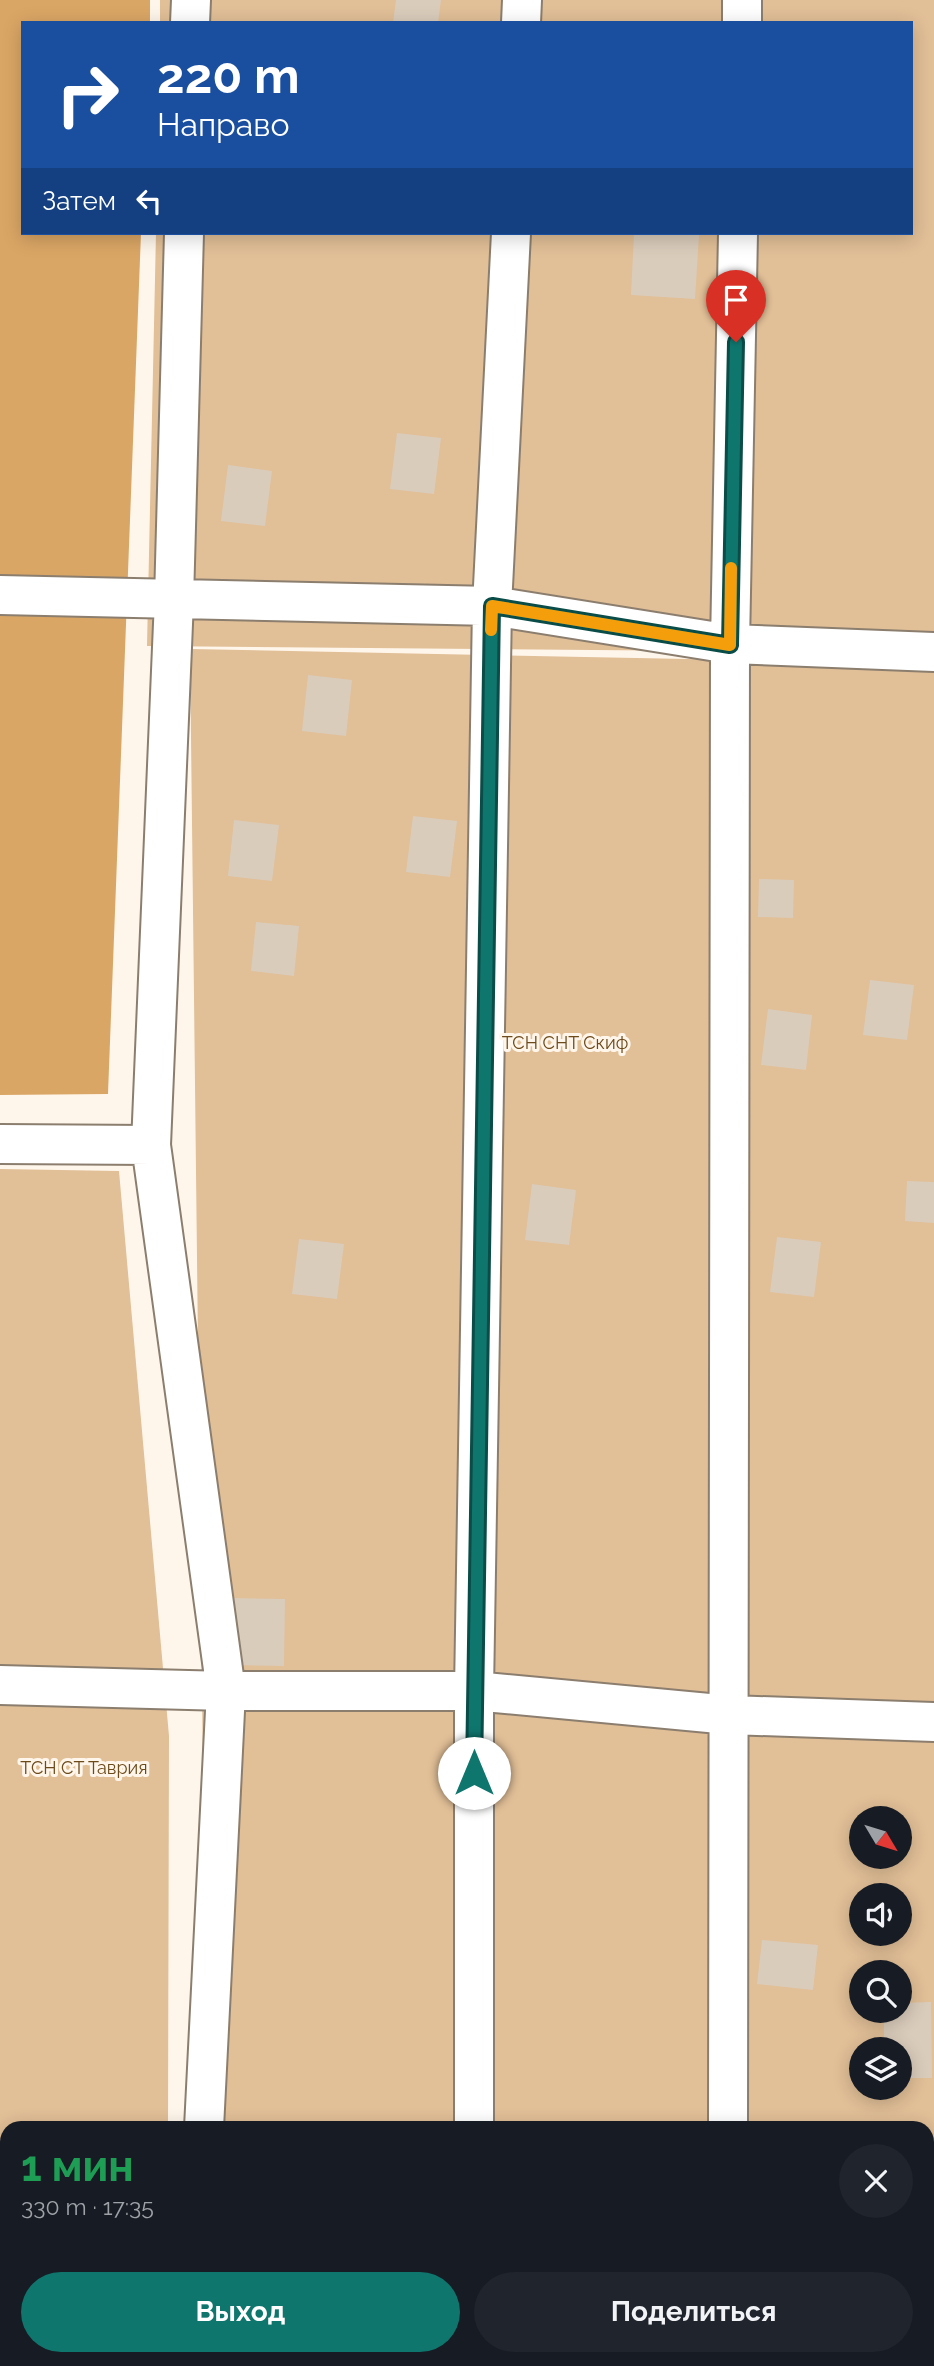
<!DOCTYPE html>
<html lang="ru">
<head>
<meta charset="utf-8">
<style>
  :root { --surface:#171b24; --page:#20242c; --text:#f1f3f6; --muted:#9ea1a6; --accent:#0f766e }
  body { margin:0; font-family:Raleway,sans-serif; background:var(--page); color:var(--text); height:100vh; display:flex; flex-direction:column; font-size:26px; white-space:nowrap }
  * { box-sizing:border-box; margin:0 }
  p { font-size:23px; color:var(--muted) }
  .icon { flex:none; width:38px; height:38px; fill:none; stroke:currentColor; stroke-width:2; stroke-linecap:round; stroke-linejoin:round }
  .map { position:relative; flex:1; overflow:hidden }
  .panel { position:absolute; left:0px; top:2121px; width:934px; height:245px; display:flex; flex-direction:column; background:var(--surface); border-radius:21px 21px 0 0; box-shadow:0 4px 18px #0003 }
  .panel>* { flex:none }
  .hud { position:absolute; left:21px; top:21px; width:892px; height:214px; border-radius:0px; box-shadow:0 4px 18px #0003; background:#1a4fa0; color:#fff; overflow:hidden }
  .needle { width:46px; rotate:128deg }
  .controls { position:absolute; left:849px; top:1806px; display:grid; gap:14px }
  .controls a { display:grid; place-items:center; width:63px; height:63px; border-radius:50%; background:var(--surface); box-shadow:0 4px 18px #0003; font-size:35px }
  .pin { position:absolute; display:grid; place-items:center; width:60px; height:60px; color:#fff; margin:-72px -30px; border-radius:50% 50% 50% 0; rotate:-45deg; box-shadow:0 0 7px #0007 }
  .pin .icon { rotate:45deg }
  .me { position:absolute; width:77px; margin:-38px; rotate:0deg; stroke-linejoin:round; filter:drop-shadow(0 0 5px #0008) }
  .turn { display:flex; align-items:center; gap:24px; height:147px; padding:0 21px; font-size:32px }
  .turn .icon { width:91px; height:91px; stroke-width:2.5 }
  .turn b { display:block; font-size:49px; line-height:60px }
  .then { display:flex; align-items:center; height:66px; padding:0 21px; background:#0003; gap:14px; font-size:26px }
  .round { display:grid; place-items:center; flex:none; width:74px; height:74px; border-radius:37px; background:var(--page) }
  .headline { display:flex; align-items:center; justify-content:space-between; height:119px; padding:0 21px }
  h1 { font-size:42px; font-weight:700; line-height:52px; color:#1e9e55 }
  .button { display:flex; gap:14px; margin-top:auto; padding:14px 21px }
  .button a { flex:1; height:80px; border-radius:42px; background:var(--accent); color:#fff; font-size:28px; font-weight:700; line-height:80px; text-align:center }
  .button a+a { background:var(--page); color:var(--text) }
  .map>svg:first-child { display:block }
</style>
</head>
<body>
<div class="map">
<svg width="934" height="2366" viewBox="0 0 934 2366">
  <rect width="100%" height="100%" fill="#fff6eb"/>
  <!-- green -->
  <path fill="#e1bf97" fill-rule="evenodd" d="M160,0H934V653L147,646L156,233H912V23H160Z
    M190,649L934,664V2366H210V2359H928V2128H207ZM861,1818H900V1857H861ZM861,1895H900V1934H861ZM861,1972H900V2011H861ZM861,2049H900V2088H861Z
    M0,1169L119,1171L169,1736L168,2128H7V2359H168V2366H0Z"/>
  <!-- forest -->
  <path fill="#daa665" d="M0,0H150V23H23V233H141L108,1094L0,1095Z"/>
  <!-- building -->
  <path fill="#daccbb" d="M396,0H441L438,23H393Z
    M634,233L699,235L695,299L631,295Z
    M397,433L441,438L434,494L390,489Z
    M228,465L272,471L265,526L221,521Z
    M308,675L352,680L346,736L302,731Z
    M413,816L457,821L450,877L406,872Z
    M234,820L279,825L272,881L228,876Z
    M759,879L794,880L793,918L758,917Z
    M256,922L299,926L294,976L251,971Z
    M870,980L914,985L907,1040L863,1035Z
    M768,1009L812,1015L806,1070L761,1065Z
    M907,1181L934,1182V1223L905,1221Z
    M532,1184L576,1190L569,1245L525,1240Z
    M777,1237L821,1242L814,1297L770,1292Z
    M299,1239L344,1244L337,1299L292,1294Z
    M230,1598L285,1599L284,1666L228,1665Z
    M762,1940L818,1945L813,1990L757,1984Z
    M931,2002L932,2078H900V2049H884V2011H900V2003Z
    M740,2120L796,2126L795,2128H739Z
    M928,2329L934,2330V2366H915V2359H928Z
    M355,2359H406V2366H355Z"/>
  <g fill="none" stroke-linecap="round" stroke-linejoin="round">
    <defs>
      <path id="minor" d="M190,23L191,0
        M521,23L522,0
        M742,23V0
        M184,233L174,600L151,1145L226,1691L204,2128
        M0,595L492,606L730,644L934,652
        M0,1144L151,1145
        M0,1685L226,1691H474L730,1715L934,1722
        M474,2128V1691L492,606L511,233
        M728,2128L730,644L738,233
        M0,2300H7
        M195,2366V2359
        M474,2366V2359
        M727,2366V2359"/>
    </defs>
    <!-- minor casing -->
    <use href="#minor" stroke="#8b7e6e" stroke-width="42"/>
    <!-- minor -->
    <use href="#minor" stroke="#fff" stroke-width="38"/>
  </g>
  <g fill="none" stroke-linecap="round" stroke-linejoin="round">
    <defs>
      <path id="route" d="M474,1773L492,606L730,645L736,342"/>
    </defs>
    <!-- route casing -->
    <use href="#route" stroke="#0a4d48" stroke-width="18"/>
    <!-- route -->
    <use href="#route" stroke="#0f766e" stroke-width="12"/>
    <!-- slow -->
    <path stroke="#f59e0b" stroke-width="12" d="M491,630L492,606L730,645L731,568"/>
  </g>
  <g text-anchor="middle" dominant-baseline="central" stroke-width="6" stroke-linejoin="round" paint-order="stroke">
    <!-- park labels -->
    <g font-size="18" fill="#6d4a1a" stroke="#fff6eb">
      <text x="565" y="1042">ТСН СНТ Скиф</text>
      <text x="84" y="1767">ТСН СТ Таврия</text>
    </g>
  </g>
</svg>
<div class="controls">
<a><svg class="needle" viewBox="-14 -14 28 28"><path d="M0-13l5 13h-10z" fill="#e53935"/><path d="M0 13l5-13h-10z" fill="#9ea1a6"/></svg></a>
<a><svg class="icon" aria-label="sound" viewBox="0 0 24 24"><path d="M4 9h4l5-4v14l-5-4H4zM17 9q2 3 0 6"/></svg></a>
<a><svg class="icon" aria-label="search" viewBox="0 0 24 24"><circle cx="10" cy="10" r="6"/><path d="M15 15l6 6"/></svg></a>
<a><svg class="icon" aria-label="layers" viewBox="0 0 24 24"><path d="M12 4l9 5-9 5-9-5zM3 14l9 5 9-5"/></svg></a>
</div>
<div class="pin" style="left:736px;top:342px;background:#d93025"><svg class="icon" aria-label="arrive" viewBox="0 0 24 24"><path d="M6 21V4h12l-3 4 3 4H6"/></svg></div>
<svg class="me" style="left:474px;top:1773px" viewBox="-20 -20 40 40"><circle r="19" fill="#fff"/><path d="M0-13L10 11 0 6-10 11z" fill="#0f766e"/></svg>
<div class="hud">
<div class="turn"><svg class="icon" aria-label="right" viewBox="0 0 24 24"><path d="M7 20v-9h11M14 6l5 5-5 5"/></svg><div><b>220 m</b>Направо</div></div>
<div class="then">Затем<svg class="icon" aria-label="left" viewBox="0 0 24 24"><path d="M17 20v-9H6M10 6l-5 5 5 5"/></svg></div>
</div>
<section class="panel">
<div class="headline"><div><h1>1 мин</h1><p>330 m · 17:35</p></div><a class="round"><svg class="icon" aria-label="close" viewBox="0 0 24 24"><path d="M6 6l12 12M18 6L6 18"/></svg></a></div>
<div class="button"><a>Выход</a><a>Поделиться</a></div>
</section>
</div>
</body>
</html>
